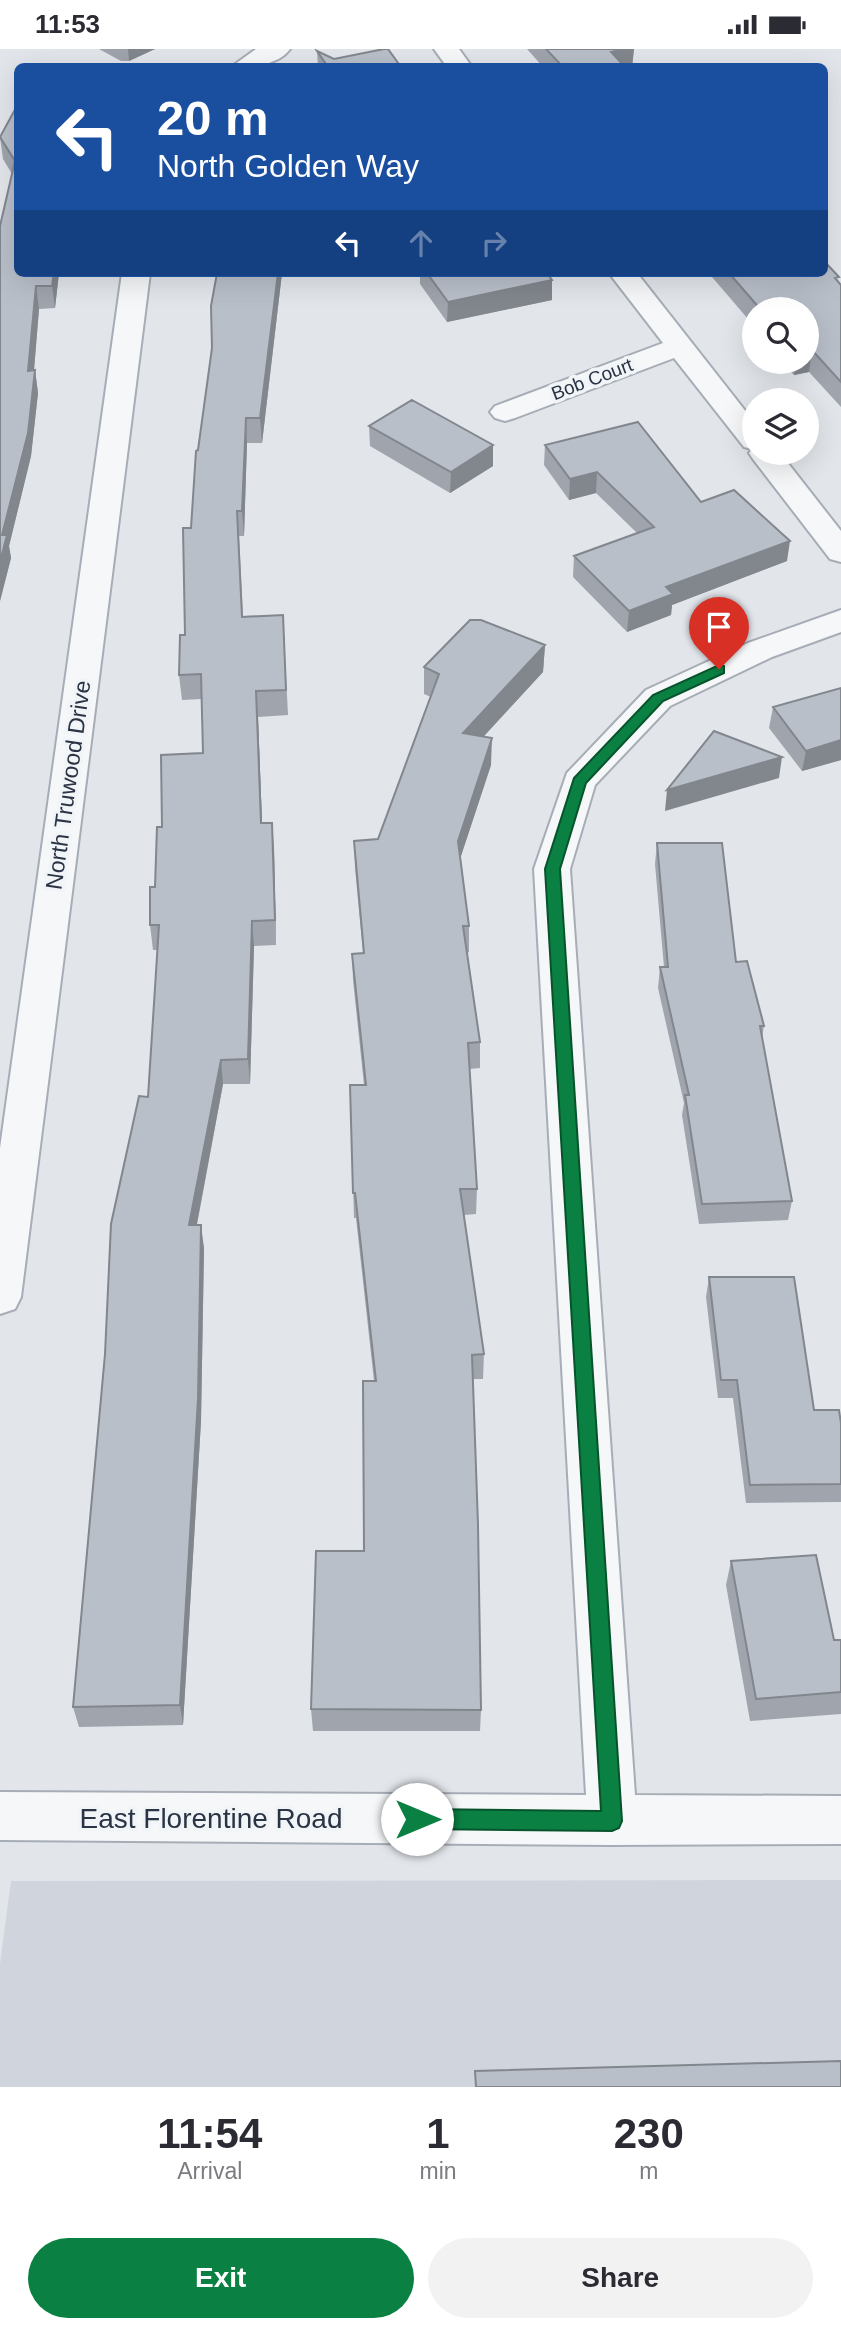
<!DOCTYPE html>
<html lang="en">
<head>
<meta charset="utf-8">
<style>
  :root { --surface:#fff; --page:#f2f2f3; --text:#2b2b33; --muted:#7c7c81; --accent:#0b8043 }
  body { margin:0; font-family:Arial,sans-serif; background:var(--page); color:var(--text); height:100vh; display:flex; flex-direction:column; font-size:26px; white-space:nowrap }
  * { box-sizing:border-box; margin:0 }
  p { font-size:23px; color:var(--muted) }
  .icon { flex:none; width:38px; height:38px; fill:none; stroke:currentColor; stroke-width:2; stroke-linecap:round; stroke-linejoin:round }
  .map { position:relative; height:2038px; overflow:hidden }
  .sheet { display:flex; flex-direction:column; background:var(--surface); flex:1 }
  .sheet>* { flex:none }
  .guide { position:absolute; left:14px; top:14px; width:814px; height:214px; border-radius:10px; box-shadow:0 7px 28px #0002; background:#1a4fa0; color:#fff; overflow:hidden }
  .controls { position:absolute; left:742px; top:248px; display:grid; gap:14px }
  .controls a { display:grid; place-items:center; width:77px; height:77px; border-radius:50%; background:var(--surface); box-shadow:0 7px 28px #0002; font-size:35px }
  .pin { position:absolute; display:grid; place-items:center; width:60px; height:60px; color:#fff; margin:-72px -30px; border-radius:50% 50% 50% 0; rotate:-45deg; box-shadow:0 0 7px #0007 }
  .pin .icon { rotate:45deg }
  .me { position:absolute; width:77px; margin:-38px; rotate:90deg; stroke-linejoin:round; filter:drop-shadow(0 0 5px #0008) }
  .turn { display:flex; align-items:center; gap:24px; height:147px; padding:0 28px; font-size:32px }
  .turn .icon { width:91px; height:91px; stroke-width:2.5 }
  .turn b { display:block; font-size:49px; line-height:60px }
  .lanes { display:flex; align-items:center; height:66px; padding:0 28px; background:#0003; justify-content:center; gap:35px; direction:ltr }
  .lanes .off { opacity:.35 }
  .eta { display:flex; justify-content:space-evenly; align-items:center; height:119px; text-align:center }
  .eta b { font-size:42px; font-weight:700; line-height:49px }
  .primary-button { display:flex; gap:14px; margin-top:auto; padding:14px 28px }
  .primary-button a { flex:1; height:80px; border-radius:42px; background:var(--accent); color:#fff; font-size:28px; font-weight:700; line-height:80px; text-align:center }
  .primary-button a+a { background:var(--page); color:var(--text) }
  .status { display:flex; justify-content:space-between; align-items:center; height:49px; padding:0 35px; background:var(--surface); direction:ltr }
  .status svg { height:19px; fill:currentColor }
  .map>svg:first-child { display:block }
</style>
</head>
<body>
<div class="status"><b>11:53</b><svg viewBox="0 0 49 12"><path d="M0 12V9h3v3zM5 12V6h3v6zM10 12V3h3v9zM15 12V0h3v12zM26 1h20v11H26zM47 4h2v5h-2z"/></svg></div>
<div class="map">
<svg width="841" height="2038" viewBox="0 0 841 2038">
  <rect width="100%" height="100%" fill="#e2e6eb"/>
  <!-- built -->
  <path fill="#d0d5dd" d="M841,1831V2038H0V1915L11,1832Z"/>
  <g fill="none" stroke-linecap="round" stroke-linejoin="round">
    <defs>
      <path id="minor" d="M256,0H290C278,17 250,18 231,18Z
        M434,0H459L472,18H447Z
        M122,224H150L21,1248L15,1260L0,1265V1099Z
        M609,224H637L754,373V404H780L841,482V513L830,510L753,410L749,404L752,400L744,398L674,309L515,369L505,372L495,369L490,363L495,357L663,294Z
        M841,561V583L772,608L670,657L595,736L570,820L635,1746L841,1747V1795L612,1796L0,1791V1743L586,1746L534,820L567,724L646,641L748,594Z"/>
    </defs>
    <!-- minor casing -->
    <use href="#minor" stroke="#a7adb6" stroke-width="4"/>
    <!-- minor -->
    <use href="#minor" fill="#f5f7f9" fill-rule="evenodd"/>
  </g>
  <!-- wall -->
  <path fill="#9fa4ad" d="M99,0H155L129,12H121Z
    M527,0H634L632,18H543Z
    M317,2L334,10L401,18H318Z
    M18,55V224H59L55,259L39,260L34,321H35L38,344L31,407L9,497L11,509L0,552V177L12,125L3,110L0,88Z
    M282,224L262,394H247L244,487H239L243,567L283,566L288,666L258,668L262,774L274,799L276,896L254,897L250,1035H223L197,1176L204,1199L201,1372L183,1676L79,1678L73,1658L148,1048L158,901H153L150,876L162,778L203,704L201,650L182,651L179,626L185,586L191,479L198,401L212,299Z
    M420,224H547L552,251L447,273L420,235Z
    M712,224H824L841,236V358L809,323L794,326L782,313H807V261H754V277L712,228Z
    M369,377L493,417L450,444L370,397Z
    M545,396L701,453L787,512L672,556L671,566L627,583L573,528L574,507L637,484L596,444L569,451L544,416Z
    M545,596L543,623L484,687L491,716L460,810L469,877V903L467,904L480,993V1019L469,1020L477,1140L476,1165L464,1166L484,1305L483,1330H473L481,1661L480,1682H313L311,1660L364,1502L374,1332L356,1169H354L350,1036H364L353,931L352,905L363,904L355,819L354,792L378,790L431,648L424,645V618Z
    M841,639V711L802,722L769,679L773,658Z
    M657,794L736,913L764,977L762,989L792,1152L788,1171L699,1175L682,1066L684,1054L658,939L660,918H664L655,815Z
    M709,1228L814,1361L841,1374V1453L746,1454L733,1349H718L706,1248Z
    M731,1512L834,1591H841V1665L750,1672L726,1536Z"/>
  <!-- shaded-wall -->
  <path fill="#82868d" d="M128,0H155L129,12Z
    M626,0H634L632,18H610L611,3Z
    M54,224H59L55,259L52,237Z
    M278,224H282L262,394L260,369Z
    M552,231V251L447,273L448,253Z
    M36,237L39,260L32,345L28,322Z
    M812,301L809,323L794,326L796,313H807V302Z
    M35,321L38,344L31,407L9,497L11,509L0,552V513L2,486Z
    M246,369L247,394L244,487L242,462Z
    M493,396V417L450,444L451,423Z
    M597,423L596,444L569,451L570,430Z
    M790,492L787,512L672,556L671,566L627,583L629,562L666,538Z
    M545,596L543,623L462,711L463,684Z
    M256,642L258,668L263,799L261,774Z
    M492,689L491,716L457,819L458,792Z
    M841,691V711L802,722L806,702Z
    M782,708L779,729L665,762L667,741Z
    M272,774L274,799L276,896L275,871Z
    M252,872L254,897L250,1035L248,1010Z
    M221,1011L223,1035L192,1200L189,1176Z
    M201,1176L204,1199L201,1372L183,1676L180,1656Z"/>
  <!-- building -->
  <path fill="#b9bfc9" stroke="#82868d" stroke-width="2" d="M384,0H388L401,18H328L317,2L334,10Z
    M546,0H626L611,3L625,18H563Z
    M38,15L75,18H37Z
    M18,55V224H54L52,237H36L28,322L35,321L28,384L2,486H7L0,513V177L15,112L0,88Z
    M824,212L839,228L835,229L841,236V333L812,301L807,302V261H761L729,224H824Z
    M217,224H278L260,369H246L242,462H237L242,568L283,566L286,641L256,642L261,774H272L275,871L252,872L248,1010L221,1011L189,1176H201L198,1350L180,1656L73,1658L105,1305L111,1175L139,1047L148,1048L159,876H150V838H155L157,778H162L161,706L203,704L201,625L179,626L180,586H185L183,479H191L196,402L198,401L212,299L211,257Z
    M427,224H547L552,231L448,253Z
    M412,351L493,396L451,423L369,377Z
    M638,373L701,453L734,441L790,492L666,538L673,545L629,562L574,507L654,478L597,423L570,430L545,396Z
    M470,571H481L545,596L463,684L492,689L458,792L469,877H463L480,993L468,994L477,1140H460L484,1305L472,1306L478,1476L481,1661L311,1660L316,1502H364L363,1332H376L355,1144H353L350,1036H366L352,905L364,904L354,792L378,790L439,625L424,618Z
    M841,639V691L806,702L773,658Z
    M714,682L782,708L667,741Z
    M657,794H722L736,913L747,912L764,977H760L792,1152L702,1155L685,1046H689L660,918H668Z
    M709,1228H794L814,1361H839L841,1374V1435L750,1436L737,1331H721Z
    M816,1506L834,1591H841V1643L756,1650L731,1512Z
    M841,2012V2038H476L475,2022Z"/>
  <!-- route -->
  <path fill="#0b8043" stroke="#07532c" stroke-width="2" d="M719,616L724,617V624L663,652L586,734L560,820L622,1772L619,1779L612,1782L417,1780L410,1777L407,1770L410,1763L417,1760L601,1762L545,820L574,729L653,646Z"/>
  <g text-anchor="middle" dominant-baseline="central" stroke-width="7" stroke-linejoin="round" paint-order="stroke">
    <!-- far-street labels -->
    <g font-size="19" fill="#2a3444" stroke="#f2f5f8">
      <text transform="translate(592 330) rotate(-21)">Bob Court</text>
    </g>
    <!-- street labels -->
    <g font-size="23" fill="#2a3444" stroke="#f2f5f8">
      <text transform="translate(68 736) rotate(-82)">North Truwood Drive</text>
    </g>
    <!-- near-street labels -->
    <g font-size="28" fill="#2a3444" stroke="#f2f5f8">
      <text x="211" y="1769">East Florentine Road</text>
    </g>
  </g>
</svg>
<div class="controls">
<a><svg class="icon" aria-label="search" viewBox="0 0 24 24"><circle cx="10" cy="10" r="6"/><path d="M15 15l6 6"/></svg></a>
<a><svg class="icon" aria-label="layers" viewBox="0 0 24 24"><path d="M12 4l9 5-9 5-9-5zM3 14l9 5 9-5"/></svg></a>
</div>
<div class="pin" style="left:719px;top:620px;background:#d93025"><svg class="icon" aria-label="arrive" viewBox="0 0 24 24"><path d="M6 21V4h12l-3 4 3 4H6"/></svg></div>
<svg class="me" style="left:417px;top:1770px" viewBox="-20 -20 40 40"><circle r="19" fill="#fff"/><path d="M0-13L10 11 0 6-10 11z" fill="#0b8043"/></svg>
<div class="guide">
<div class="turn"><svg class="icon" aria-label="left" viewBox="0 0 24 24"><path d="M17 20v-9H6M10 6l-5 5 5 5"/></svg><div><b>20 m</b>North Golden Way</div></div>
<div class="lanes"><svg class="icon" aria-label="left" viewBox="0 0 24 24"><path d="M17 20v-9H6M10 6l-5 5 5 5"/></svg><svg class="icon off" aria-label="ahead" viewBox="0 0 24 24"><path d="M12 20V5M6 11l6-6 6 6"/></svg><svg class="icon off" aria-label="right" viewBox="0 0 24 24"><path d="M7 20v-9h11M14 6l5 5-5 5"/></svg></div>
</div>
</div>
<section class="sheet">
<div class="eta">
<div><b>11:54</b><p>Arrival</p></div>
<div><b>1</b><p>min</p></div>
<div><b>230</b><p>m</p></div>
</div>
<div class="primary-button"><a>Exit</a><a>Share</a></div>
</section>
</body>
</html>
